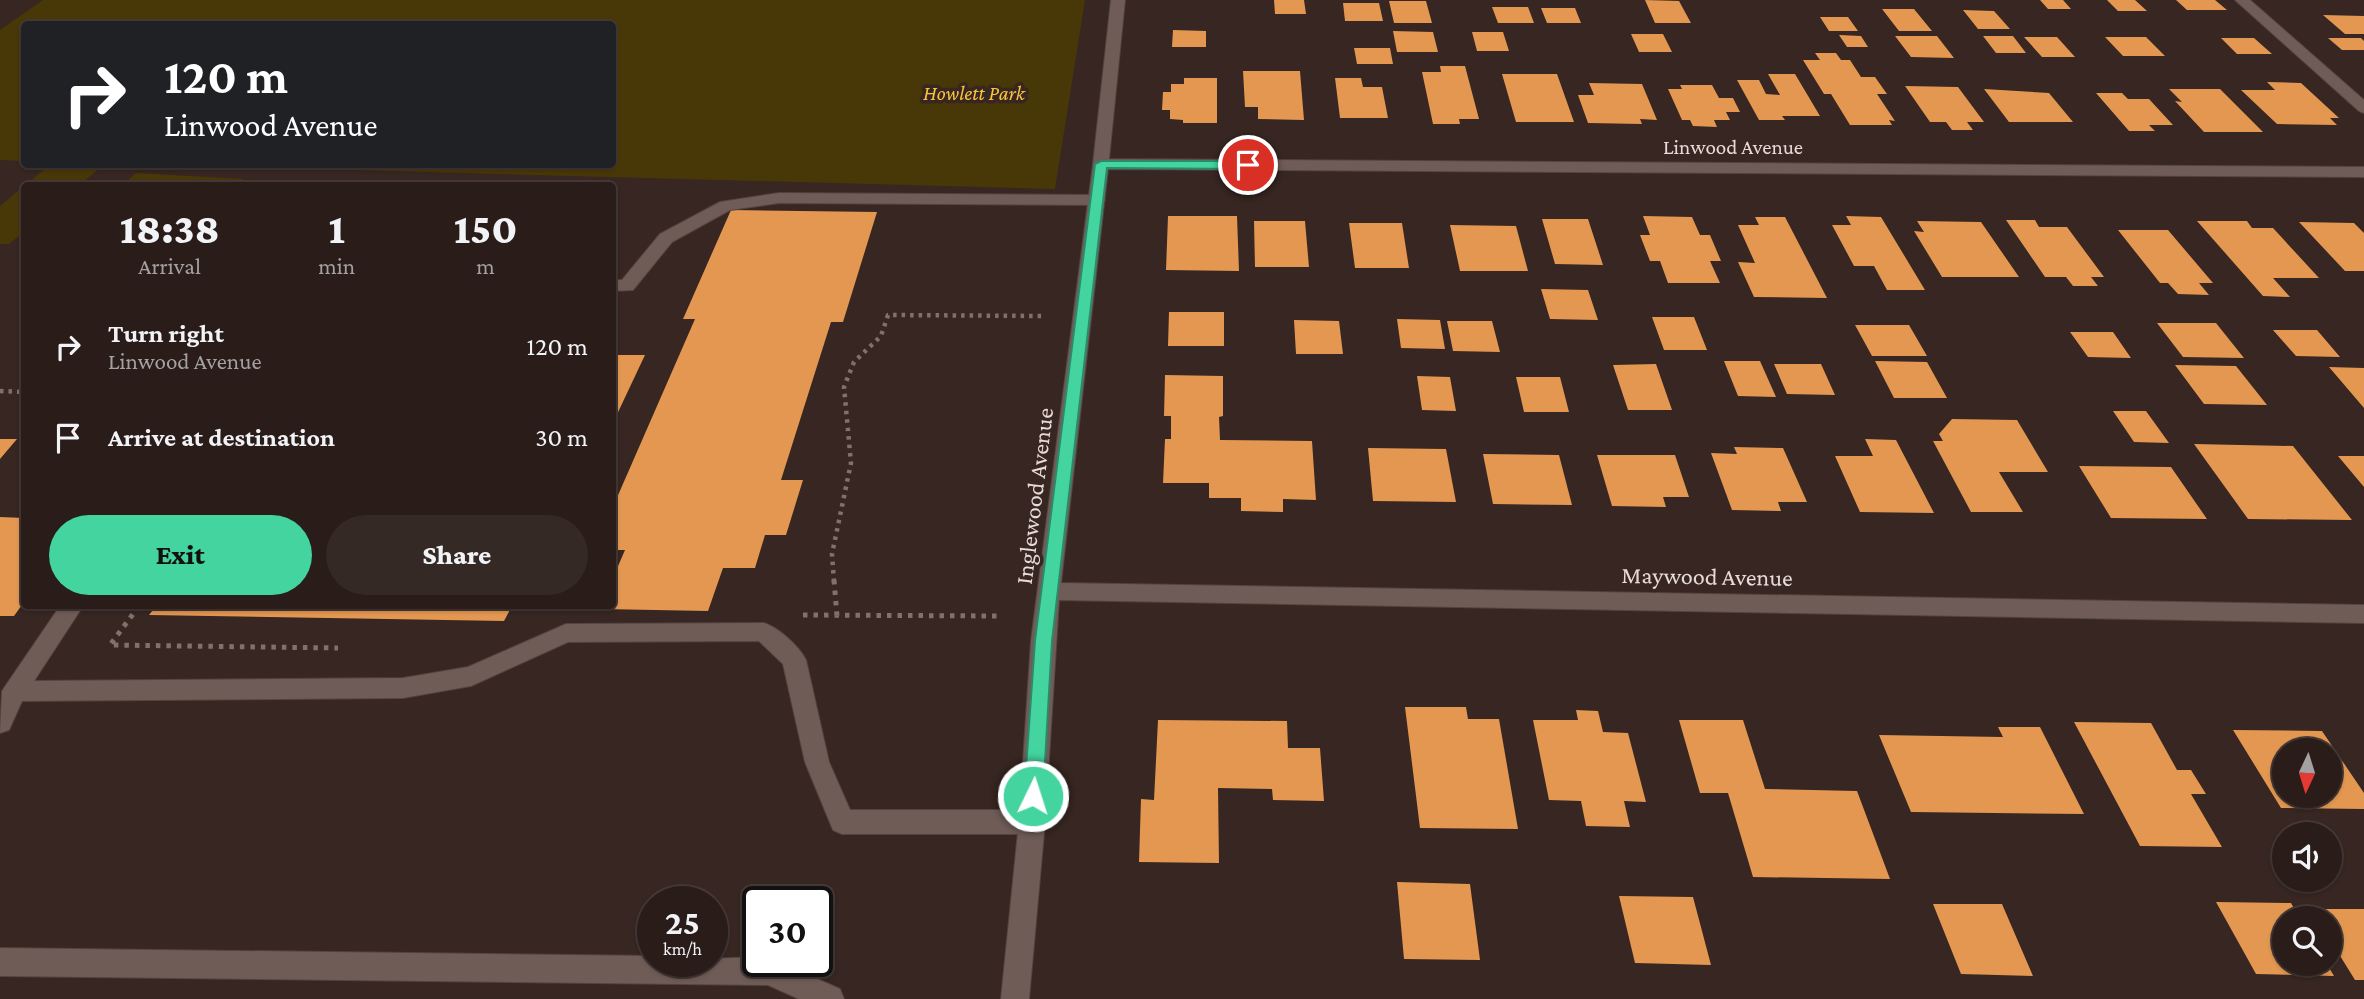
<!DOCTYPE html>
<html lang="en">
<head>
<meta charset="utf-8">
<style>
  :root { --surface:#291c19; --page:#352926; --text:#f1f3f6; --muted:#a5a1a2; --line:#453a38; --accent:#43d4a0 }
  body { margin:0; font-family:"Crimson Pro",serif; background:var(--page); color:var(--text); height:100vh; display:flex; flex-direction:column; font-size:26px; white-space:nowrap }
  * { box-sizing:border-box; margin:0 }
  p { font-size:23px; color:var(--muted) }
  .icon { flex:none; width:38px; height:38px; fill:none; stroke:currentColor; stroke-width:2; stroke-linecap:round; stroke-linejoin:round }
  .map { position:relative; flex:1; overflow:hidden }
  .sheet { position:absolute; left:21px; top:182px; width:595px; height:427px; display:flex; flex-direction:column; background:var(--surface); border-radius:7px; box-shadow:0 2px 5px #0004,0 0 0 2px var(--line) }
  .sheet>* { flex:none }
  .hud { position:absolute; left:21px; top:21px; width:595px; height:147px; border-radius:7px; box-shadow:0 2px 5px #0004,0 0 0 2px var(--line); background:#202124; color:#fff; overflow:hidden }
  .needle { width:46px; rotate:184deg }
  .buttons { position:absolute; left:2272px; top:738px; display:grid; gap:14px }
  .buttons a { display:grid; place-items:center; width:70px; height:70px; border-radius:50%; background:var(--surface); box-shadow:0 2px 5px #0004,0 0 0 2px var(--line); font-size:35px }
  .speed { position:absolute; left:637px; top:886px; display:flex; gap:14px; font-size:35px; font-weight:700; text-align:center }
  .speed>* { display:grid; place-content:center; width:91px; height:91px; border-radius:50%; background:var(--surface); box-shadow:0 2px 5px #0004,0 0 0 2px var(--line); line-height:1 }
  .speed small { font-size:18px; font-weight:400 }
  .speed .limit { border:4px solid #111; border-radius:10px; background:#fff; color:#111 }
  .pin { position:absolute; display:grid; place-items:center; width:60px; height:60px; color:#fff; margin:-30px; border:4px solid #fff; border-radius:50%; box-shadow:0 2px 7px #0007 }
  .me { position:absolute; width:77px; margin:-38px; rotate:4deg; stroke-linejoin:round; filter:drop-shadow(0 0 5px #0008) }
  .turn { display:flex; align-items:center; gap:24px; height:147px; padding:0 28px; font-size:32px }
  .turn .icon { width:91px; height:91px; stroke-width:2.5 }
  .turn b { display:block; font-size:49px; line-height:60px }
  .eta { display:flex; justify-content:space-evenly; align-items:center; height:119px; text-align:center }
  .eta b { font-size:42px; font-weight:800; line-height:49px }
  .action { display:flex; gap:14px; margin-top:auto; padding:14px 28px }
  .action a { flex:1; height:80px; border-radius:42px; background:var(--accent); color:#111; font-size:28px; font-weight:800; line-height:80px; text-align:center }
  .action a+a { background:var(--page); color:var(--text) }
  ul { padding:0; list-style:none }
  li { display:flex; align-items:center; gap:21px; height:91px; padding:0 28px }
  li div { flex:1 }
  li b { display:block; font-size:26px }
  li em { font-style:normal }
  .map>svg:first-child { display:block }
</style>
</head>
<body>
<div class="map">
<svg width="2364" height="999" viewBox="0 0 2364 999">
  <rect width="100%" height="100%" fill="#372621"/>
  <!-- green -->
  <path fill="#493807" d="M43,0H1085L1055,189L168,165L612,164V24H24V161L0,160V30Z
    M48,166L99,169L79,185L25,186Z
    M136,173L243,179V185H123Z
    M24,186V232L9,244H0V206Z"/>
  <!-- building -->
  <path fill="#e39751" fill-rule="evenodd" d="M1274,0H1304L1306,14H1275Z
    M1645,0L1679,1L1691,23H1655Z
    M2040,0H2063L2071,9H2048Z
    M2107,0H2135L2147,11H2118Z
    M2176,0H2215L2227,10H2187Z
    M1389,1H1426L1432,23H1394Z
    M1343,3H1379L1383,21H1345Z
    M1492,7H1528L1534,23H1498Z
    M1541,8H1575L1581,23H1547Z
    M1882,9H1914L1932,31H1899Z
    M1963,10L1994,11L2010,29H1978Z
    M2323,15L2364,16V34H2345Z
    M1820,17H1848L1858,31H1829Z
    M1173,30L1206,31V47H1172Z
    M1393,31L1433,32L1438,52H1397Z
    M1472,32H1503L1509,51H1477Z
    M1631,34H1663L1672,52H1639Z
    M1839,35L1861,36L1868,47H1847Z
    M1895,36H1937L1954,58L1911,57Z
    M1983,36H2013L2026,53H1996Z
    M2024,37H2057L2075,57H2042Z
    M2105,37H2146L2165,56H2123Z
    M2221,38H2254L2272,54H2237Z
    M2328,38H2361L2364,41V50H2342Z
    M1354,48H1390L1393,64H1357Z
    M1815,53H1836L1841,60H1850L1861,77H1875L1887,94H1877L1895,121L1889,120L1892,125H1850L1831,94H1824L1803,60H1820Z
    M1440,66H1465L1479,119H1459L1460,124H1433L1422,72H1441Z
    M1243,71H1300L1304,120L1258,119V107H1245Z
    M1502,74H1557L1574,122H1516Z
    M1768,74H1795L1820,116H1782L1785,120H1759L1737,80H1759L1766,94L1780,95Z
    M1184,78H1217V123H1183V120L1170,119V110H1162L1163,92H1171V84H1184Z
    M1335,78H1361L1363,87H1382L1388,118H1340Z
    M2267,82L2301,83L2339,118H2330L2337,125L2277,124L2241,90H2275Z
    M1589,83L1642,84L1657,120L1640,119L1642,124L1588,123L1578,95H1594Z
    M1680,85H1712L1719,98H1733L1740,112H1726L1730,120H1714L1717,127L1693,126L1690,120H1682L1668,89H1682Z
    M1905,86L1958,87L1984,122H1967L1973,130H1952L1946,122H1930Z
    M1984,89L2049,93L2073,122H2009Z
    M2169,89H2220L2263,132H2204L2175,101L2182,102Z
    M2096,93H2122L2128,99H2149L2173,125H2149L2155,131H2129Z
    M731,210L877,212L843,322H831L781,480H803L786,535H765L755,568H723L708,611L601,609L602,606H612V580L625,550H612V509L695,319H683Z
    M1168,216H1237L1239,271L1166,270Z
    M1643,216L1692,217L1700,235H1710L1721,261H1710L1720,283H1668L1660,261H1650L1640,235H1650Z
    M1846,216L1881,217L1925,290H1887L1874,266H1854L1832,225H1851Z
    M1755,217H1785L1827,298L1754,297L1738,262L1755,263L1738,225H1759Z
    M1542,219H1588L1603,265L1555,264Z
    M2006,220H2035L2039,227H2067L2104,277H2091L2098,286H2073L2066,277H2045Z
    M1254,221H1305L1309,267H1255Z
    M1917,221L1981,222L2019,277H1942L1914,231L1924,232Z
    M2197,221H2247L2252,228H2273L2319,278H2273L2290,297L2263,296Z
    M2299,222L2354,223L2364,233V271H2345Z
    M1349,223H1402L1409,268H1355Z
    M1450,225L1516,226L1528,271H1460Z
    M2118,230H2168L2213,283H2199L2209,295L2178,294L2168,283H2160Z
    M1541,289L1588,290L1598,320L1550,319Z
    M1169,312H1224V346H1168Z
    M1652,317H1694L1707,350H1664Z
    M1397,319L1440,320L1445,349L1401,348Z
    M1294,320L1339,321L1343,354H1296Z
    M1447,321H1492L1500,352L1453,351Z
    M2157,323H2216L2244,358L2183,357Z
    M1855,325H1909L1927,356H1872Z
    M2273,330H2317L2340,357L2296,356Z
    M2070,332H2113L2131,358L2088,357Z
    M612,355H645L612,425Z
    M1724,361H1760L1776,397L1738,396Z
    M1875,361L1927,362L1947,398H1894Z
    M1656,364L1672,410H1628L1613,365Z
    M1774,364H1821L1835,395L1787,394Z
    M2175,365L2236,366L2267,405L2204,404Z
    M2329,367L2364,368V408Z
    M1165,375L1223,376V416L1219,417L1220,440L1312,441L1316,500L1283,499V512L1241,511V498H1209V483H1163L1165,439H1171V416H1164Z
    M1417,376L1450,377L1456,411L1422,410Z
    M1516,377H1560L1569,412H1524Z
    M2113,411H2146L2169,443L2134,442Z
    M1952,419L2017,420L2048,472H1999L2023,512H1971L1933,441H1943L1939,434Z
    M0,439H17L0,459Z
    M1865,439L1896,440L1934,513L1860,512L1835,456H1873Z
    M2194,444L2293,446L2352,520L2248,519Z
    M1734,447L1783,448L1807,502H1778L1781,511L1732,510L1711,453L1737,454Z
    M1368,448L1446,449L1456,502L1373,501Z
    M1483,454L1559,455L1572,505L1493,504Z
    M1597,455H1675L1689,497H1663L1666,507L1612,506Z
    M2338,456H2364V487Z
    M2079,466L2171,467L2207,519L2111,518Z
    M0,517L24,518V602L14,616H0Z
    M156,606H512L504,621L149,615Z
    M1405,707H1466L1468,719H1499L1518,829L1420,828Z
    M1576,710L1598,711L1603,732L1628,733L1646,802L1624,801L1630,827L1586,826L1581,801L1549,800L1533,720H1578Z
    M1158,720L1287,721L1288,748H1320L1324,801L1273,800L1272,789L1218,788L1219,863L1139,862L1141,799L1154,800Z
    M1679,720H1743L1765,789L1857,791L1890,879L1753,877L1728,793H1700Z
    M2074,722L2151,723L2177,770H2191L2206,794H2191L2222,847L2140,846Z
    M1998,727H2040L2084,814L1911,812L1879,735L2003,737Z
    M2233,730L2322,731L2364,793V809L2281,808ZM2284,751H2329V796H2284Z
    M1397,882L1470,884L1480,960L1404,959Z
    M1619,896L1693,897L1711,965L1635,963Z
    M2216,902L2291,903L2300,919H2284V964H2327L2334,976L2256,974Z
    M1933,904H2002L2033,976L1961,974Z
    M2312,909H2364V980H2355L2329,938V919H2318Z"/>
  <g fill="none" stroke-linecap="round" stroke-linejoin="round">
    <defs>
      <path id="lane" d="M779,193L1097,195L1105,200L1097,205L779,203L730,210L672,242L633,290L612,291V280H622L660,234L720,202Z
        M60,606H83L34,681L403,678L468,667L566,624L764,623C779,628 799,646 806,660L829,762L850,810H1032L1041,814L1045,822L1041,830L1032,834H842L833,830L805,762L783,664L759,641L568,642L471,686L403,698L22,701L9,730L0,733L2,691Z
        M0,948L653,956V961L758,957V961H777L840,989L844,999H799L768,985L0,976Z"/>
      <path id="street" d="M1111,0H1125L1109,159L2364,167V177L1108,169L1061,583L2364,605V623L1059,600L1045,822L1029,999H1001L1019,822L1031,641L1093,164Z
        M2235,0H2250L2364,100V113L2359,111Z"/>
    </defs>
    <!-- lane casing -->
    <use href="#lane" stroke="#524340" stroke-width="2"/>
    <!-- street casing -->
    <use href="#street" stroke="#524340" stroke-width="2"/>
    <!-- path-far1 -->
    <path stroke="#80716d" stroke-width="4.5" stroke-dasharray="3.5 5" stroke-linecap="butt" d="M0,391L24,392
      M834,582L832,554L851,463L844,387L854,362L881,336L888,315L1043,316"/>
    <!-- path -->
    <path stroke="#80716d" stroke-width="5" stroke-dasharray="4.5 6" stroke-linecap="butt" d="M834,580L837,616
      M139,606L110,645L338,648
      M803,615L998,616"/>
    <!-- lane -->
    <use href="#lane" fill="#705c57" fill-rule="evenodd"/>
    <!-- street -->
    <use href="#street" fill="#705c57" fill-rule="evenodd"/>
  </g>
  <!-- route -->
  <path fill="#43d4a0" stroke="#2c8a68" stroke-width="2" d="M1101,161H1248L1254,165L1248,169L1107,168L1052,641L1043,796L1040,802L1033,805L1027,802L1024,796L1035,641L1095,164Z"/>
  <g text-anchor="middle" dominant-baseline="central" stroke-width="7" stroke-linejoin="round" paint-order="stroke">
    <!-- far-park labels -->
    <g font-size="21" font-style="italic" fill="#f8c43a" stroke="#372621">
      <text x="974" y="93">Howlett Park</text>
    </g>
    <!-- far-street labels -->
    <g font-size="21" fill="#e7dbd8" stroke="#372621">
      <text x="1733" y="147">Linwood Avenue</text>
    </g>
    <!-- street labels -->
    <g font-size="24" fill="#e7dbd8" stroke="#372621">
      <text transform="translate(1034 496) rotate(-83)">Inglewood Avenue</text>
      <text transform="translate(1707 576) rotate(1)">Maywood Avenue</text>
    </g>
  </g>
</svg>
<div class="buttons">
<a><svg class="needle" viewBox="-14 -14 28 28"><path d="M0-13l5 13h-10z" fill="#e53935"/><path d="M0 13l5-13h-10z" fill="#a5a1a2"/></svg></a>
<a><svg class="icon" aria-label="sound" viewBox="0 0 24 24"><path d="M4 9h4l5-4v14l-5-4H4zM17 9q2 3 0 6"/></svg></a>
<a><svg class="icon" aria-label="search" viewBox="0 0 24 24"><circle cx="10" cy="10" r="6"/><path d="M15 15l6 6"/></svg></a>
</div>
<div class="speed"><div>25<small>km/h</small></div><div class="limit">30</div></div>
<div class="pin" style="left:1248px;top:165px;background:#d93025"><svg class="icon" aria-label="arrive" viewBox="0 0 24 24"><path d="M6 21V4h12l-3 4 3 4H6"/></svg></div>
<svg class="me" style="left:1033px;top:796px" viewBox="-20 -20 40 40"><circle r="17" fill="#43d4a0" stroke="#fff" stroke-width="3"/><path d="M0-11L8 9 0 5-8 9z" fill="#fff"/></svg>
<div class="hud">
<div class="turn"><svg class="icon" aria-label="right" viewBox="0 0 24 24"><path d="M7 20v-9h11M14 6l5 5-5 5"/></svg><div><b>120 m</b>Linwood Avenue</div></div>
</div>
<section class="sheet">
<div class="eta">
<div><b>18:38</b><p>Arrival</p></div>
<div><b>1</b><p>min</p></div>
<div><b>150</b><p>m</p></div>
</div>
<ul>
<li><svg class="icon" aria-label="right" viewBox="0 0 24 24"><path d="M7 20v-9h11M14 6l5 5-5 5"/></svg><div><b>Turn right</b><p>Linwood Avenue</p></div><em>120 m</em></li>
<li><svg class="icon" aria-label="arrive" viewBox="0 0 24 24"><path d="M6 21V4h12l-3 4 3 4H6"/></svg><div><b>Arrive at destination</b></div><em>30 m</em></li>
</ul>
<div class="action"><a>Exit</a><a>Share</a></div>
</section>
</div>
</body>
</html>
